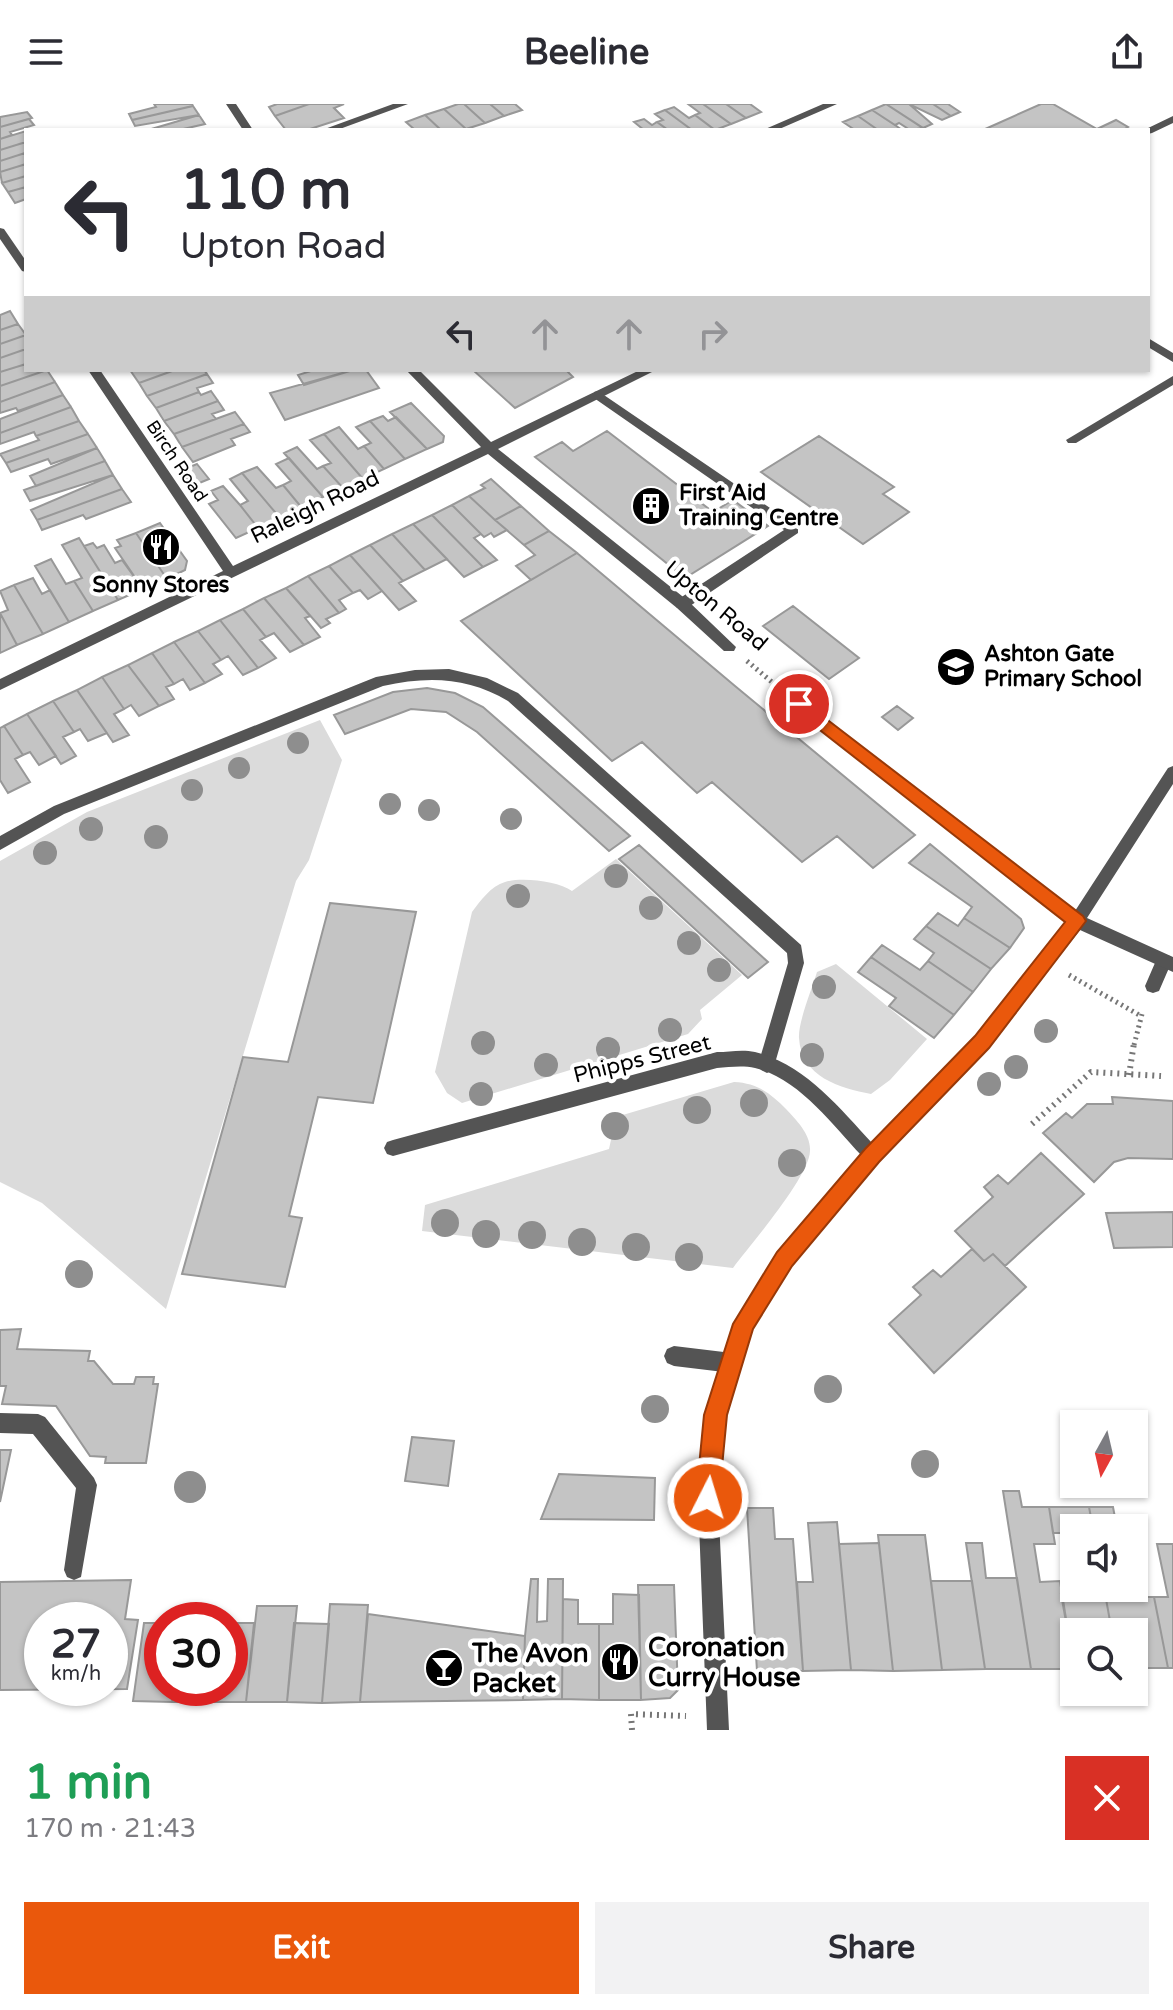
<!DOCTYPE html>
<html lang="en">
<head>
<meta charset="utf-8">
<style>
  :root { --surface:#fff; --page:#f2f2f3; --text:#2b2b33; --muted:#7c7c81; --accent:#ea580c }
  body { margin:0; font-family:"Varela Round",sans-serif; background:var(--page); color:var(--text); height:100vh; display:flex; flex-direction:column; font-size:30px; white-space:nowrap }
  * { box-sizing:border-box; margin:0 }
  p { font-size:26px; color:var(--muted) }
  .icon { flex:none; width:44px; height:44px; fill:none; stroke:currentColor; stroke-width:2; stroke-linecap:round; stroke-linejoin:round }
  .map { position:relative; height:1626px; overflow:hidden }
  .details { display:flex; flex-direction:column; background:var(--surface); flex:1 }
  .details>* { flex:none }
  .guide { position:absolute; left:24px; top:24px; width:1126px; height:244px; border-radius:0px; box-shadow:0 2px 6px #0004; background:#fff; color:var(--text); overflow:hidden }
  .needle { width:52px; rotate:188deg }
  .tools { position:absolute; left:1060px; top:1306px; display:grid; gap:16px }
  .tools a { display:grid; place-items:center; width:88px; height:88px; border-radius:0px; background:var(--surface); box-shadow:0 2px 6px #0004; font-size:40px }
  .speed { position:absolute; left:24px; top:1498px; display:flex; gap:16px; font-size:40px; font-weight:700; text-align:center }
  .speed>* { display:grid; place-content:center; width:104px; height:104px; border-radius:50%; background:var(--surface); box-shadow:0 2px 6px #0004; line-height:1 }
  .speed small { font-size:20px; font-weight:400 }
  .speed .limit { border:12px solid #d22; background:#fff; color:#111 }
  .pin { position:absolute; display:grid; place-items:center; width:68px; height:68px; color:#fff; margin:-34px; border:4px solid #fff; border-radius:50%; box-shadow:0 2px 8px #0007 }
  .me { position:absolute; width:88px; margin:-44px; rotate:5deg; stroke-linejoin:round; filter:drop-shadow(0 0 6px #0008) }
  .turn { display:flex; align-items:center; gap:28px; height:168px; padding:0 24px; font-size:36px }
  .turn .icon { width:104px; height:104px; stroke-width:2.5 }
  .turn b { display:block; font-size:56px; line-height:68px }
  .lanes { display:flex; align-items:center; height:76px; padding:0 24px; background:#0003; justify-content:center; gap:40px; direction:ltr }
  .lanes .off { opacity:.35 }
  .round { display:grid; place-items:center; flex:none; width:84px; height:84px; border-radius:0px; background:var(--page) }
  .overview { display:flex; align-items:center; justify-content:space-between; height:136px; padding:0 24px }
  h1 { font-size:48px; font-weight:800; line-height:60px; color:#1e9e55 }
  .button { display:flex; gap:16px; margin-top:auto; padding:16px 24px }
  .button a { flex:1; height:92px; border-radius:0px; background:var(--accent); color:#fff; font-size:32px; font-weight:800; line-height:92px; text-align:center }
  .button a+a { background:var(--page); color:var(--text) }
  header { display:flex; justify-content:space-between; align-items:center; height:104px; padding:0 24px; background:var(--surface); font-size:36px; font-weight:800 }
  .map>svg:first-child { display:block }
</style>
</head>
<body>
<header><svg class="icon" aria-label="menu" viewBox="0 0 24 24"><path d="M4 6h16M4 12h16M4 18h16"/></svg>Beeline<svg class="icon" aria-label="share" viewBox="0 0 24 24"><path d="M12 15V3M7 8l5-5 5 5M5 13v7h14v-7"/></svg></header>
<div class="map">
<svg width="1173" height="1626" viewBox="0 0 1173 1626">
  <rect width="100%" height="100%" fill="#fff"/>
  <!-- green -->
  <path fill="#dbdbdb" d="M320,616L342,656L309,756L296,777L166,1205L42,1099L0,1078V757L87,708Z
    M616,755L742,871L700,906L702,915L688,930L462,999L447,989L435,968L472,808C480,797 491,782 505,778C522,773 558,777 572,787Z
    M836,860L927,935L890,976L871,990C840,984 801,973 799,934C798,918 812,885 817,868Z
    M734,978C757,979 770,989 786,1005C796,1016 811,1030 810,1047C809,1073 751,1140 733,1164L422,1127L425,1101L609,1045L616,1013Z"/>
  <!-- building -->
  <path fill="#c4c4c4" stroke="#989898" stroke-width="2" fill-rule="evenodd" d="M154,0H192L193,2L132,16L129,10L156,3Z
    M277,0H309L275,12L269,3Z
    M309,0H344L334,4L344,14L307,26H286L275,12Z
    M458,0H464L485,19L466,25L444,5Z
    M464,0H490L504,12L485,19Z
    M490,0H515L522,6L504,12Z
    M688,0H703L731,20L715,26L695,11L700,9Z
    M703,0H726L746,14L731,20Z
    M726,0H750L761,8L746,14Z
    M886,0L923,24L910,26L899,19L895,21L872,6Z
    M886,0H909L932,20L923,24Z
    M909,0H933L951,12L942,16Z
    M933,0H948L960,8L951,12Z
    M1041,0H1053L1097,25L1116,16L1128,23L1123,26H983Z
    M193,2L199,11L135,22L132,16Z
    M674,3L689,14L695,11L715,26H692L665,6Z
    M444,5L466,25L441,26L425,11Z
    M665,6L692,26H668L657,18L663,16L655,10Z
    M872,6L895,21L902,26H878L858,12Z
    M27,8L32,14L0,23V13Z
    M199,11L205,20L179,26H148Z
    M425,11L441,26H415L406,18Z
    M858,12L878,26H855L843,18Z
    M29,15L34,21L10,28L12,31L0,35V23Z
    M644,15L652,21L657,18L668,26H644L634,18Z
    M26,27V38L0,46V35Z
    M26,38L25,49L0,57V46Z
    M25,49L26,60L0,68V57Z
    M26,60V72L2,79L0,68Z
    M26,72V83L8,88L2,79Z
    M26,83V95L15,99L8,88Z
    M10,207L18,220L0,226V211Z
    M18,220L26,231L0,240V226Z
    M26,231V245L0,254V240Z
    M26,245V260L0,268V254Z
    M26,260V266H47L0,282V268Z
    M47,266L55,278L0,298V282Z
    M130,266H175L139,279Z
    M175,266H204L207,270L147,292L139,279Z
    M314,266H353L304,281L298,271Z
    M353,266H366L379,284L285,316L270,289Z
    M473,266H566L573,273L515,304Z
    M207,270L213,279L197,284L199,288L156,304L147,292Z
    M55,278L63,291L18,307L16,304L0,309V298Z
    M211,287L218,297L164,317L156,304L199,288L201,291Z
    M63,291L71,303L0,329V315Z
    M218,297L224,306L212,310L216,315L174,330L164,317Z
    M411,299L444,332L443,338L427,345L390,308Z
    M71,303L79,317L36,332L34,328L0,340V329Z
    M235,308L244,320L182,343L174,330Z
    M383,312L388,317L396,313L427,345L405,355L370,317Z
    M79,317L88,330L6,359L0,350L39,336L36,332Z
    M370,317L405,355L384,365L364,342L371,339L356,323Z
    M244,320L250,328L231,335L235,341L193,358L182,343Z
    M339,323L358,345L364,342L384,365L363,375L324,330Z
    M607,327L713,408L733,396L768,422L685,474L535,353L562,338L573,347Z
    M88,330L97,344L51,360L48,355L11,368L6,359Z
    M324,330L363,375L343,384L323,362L331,359L310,336Z
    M819,332L894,383L883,390L909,408L863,440L761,368Z
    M297,343L317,365L323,362L343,384L323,393L284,349Z
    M97,344L105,357L36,382L30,372Z
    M289,354L323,393L302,404L283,381L291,377L276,360Z
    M105,357L113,371L30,397L24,386Z
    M197,360L209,375L192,382L180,367Z
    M257,363L276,384L283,381L302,404L280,414L242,369Z
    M242,369L280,414L258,424L240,401L248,397L230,375Z
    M113,371L122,385L37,416L31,406Z
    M491,375L521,402L495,416L469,392L485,384L481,381Z
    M223,382L240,401L258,424L236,434L209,400L218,396L211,387Z
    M122,385L131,398L86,415L83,411L42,426L37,416Z
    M469,392L495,416L507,426L494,433L491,429L484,433L452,401Z
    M452,401L481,430L474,434L497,456L483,463L432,411Z
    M521,402L549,427L524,441L495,416Z
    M432,411L483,463L464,473L413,420Z
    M160,419L187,457L185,466L167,475L136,429Z
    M413,420L447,455L425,466L392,430Z
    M549,427L577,449L531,476L516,462L535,451L524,441Z
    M136,429L167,475L143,485L115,444L121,442L117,436Z
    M392,430L425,466L403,477L370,441Z
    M79,434L118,496L93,507L74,477L82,474L62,441Z
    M93,439L97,444L104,441L115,459L122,456L143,485L118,496L84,442Z
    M370,441L403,477L399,479L416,497L399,506L350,451Z
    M577,449L735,582L915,731L873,764L837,732L802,758L712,678L697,689L642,638L612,657L461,517Z
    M350,451L382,487L368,495L360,486L353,489L329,462Z
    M51,455L66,480L74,477L93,507L69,518L35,462Z
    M329,462L353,489L339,496L346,505L339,509L308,472Z
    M308,472L339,509L326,515L330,519L321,524L286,484Z
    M33,474L42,490L50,486L69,518L43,530L14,481Z
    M14,481L43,530L17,541L0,509L8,506L0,487Z
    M286,484L310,512L305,514L320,533L304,541L264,494Z
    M264,494L304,541L290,548L274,529L266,533L243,505Z
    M793,502L859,554L829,575L763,522Z
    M243,505L266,533L260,536L276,554L258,564L220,516Z
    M0,509L17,541L0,549Z
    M220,516L258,564L243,571L228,552L221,556L198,527Z
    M198,527L221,556L213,560L222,570L205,579L174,538Z
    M174,538L205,579L190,586L183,575L174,580L152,549Z
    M152,549L174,580L166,583L174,595L159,602L128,561Z
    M128,561L159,602L139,612L131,601L124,605L102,573Z
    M102,573L124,605L114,610L129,631L113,638L77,586Z
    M427,584L455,589L483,603L630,732L609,747L477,628L446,608L411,605L345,630L334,611L393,588Z
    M77,586L107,629L88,637L80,625L74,628L53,597Z
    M53,597L74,628L63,633L76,652L61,660L27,610Z
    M897,602L913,614L898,626L882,613Z
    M27,610L56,652L39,661L30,648L23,651L4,622Z
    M4,622L23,651L15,655L30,678L8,689L0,676V624Z
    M930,740L1021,815L1024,824L1010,844L964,814L972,803L909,759Z
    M639,741L768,858L748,874L619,755Z
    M330,799L416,808L373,999L318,993L289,1112L302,1114L285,1183L182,1170L243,953L288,958Z
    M938,809L958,822L964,814L1010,844L991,865L926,822Z
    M926,822L991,865L973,888L928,857L934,849L914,835Z
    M882,841L920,866L928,857L973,888L954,911L871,853Z
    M871,853L954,911L934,934L889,902L896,894L858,868Z
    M1112,993L1173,997V1055L1128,1054L1114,1058L1094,1078L1043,1029L1066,1009L1072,1014L1087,1000H1113Z
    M1041,1049L1084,1090L1005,1162L993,1150L984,1157L955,1127L993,1093L984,1083L998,1071L1008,1080Z
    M1173,1108V1143L1114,1144L1106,1109Z
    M972,1145L984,1157L993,1150L1026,1183L934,1269L889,1220L921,1191L913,1183L933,1166L941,1173Z
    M21,1225L17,1245L90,1247L88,1257H94L113,1280H134L136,1273H154L153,1280H158L146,1359H105L106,1353L90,1352L56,1302L2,1300L6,1282H0V1226Z
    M412,1333L454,1337L448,1382L405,1377Z
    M0,1346H11L0,1398Z
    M559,1370L655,1374L654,1416L541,1415Z
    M1003,1387H1019L1022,1403H1049L1055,1440H1034L1040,1478L1060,1477L1074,1565H1031Z
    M1049,1403H1089L1093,1424H1074V1465L1068,1429H1053Z
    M1089,1403H1113L1117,1424H1093Z
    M747,1404H773L775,1435H793L803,1567H757Z
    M837,1418L851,1566L803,1567L797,1478H813L808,1419Z
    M878,1431H925L942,1566L893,1567Z
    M879,1439L893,1567L851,1566L839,1440Z
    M966,1439H982L986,1474H1017L1031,1565H985Z
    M1157,1440H1173V1564H1168L1154,1493H1168Z
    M531,1475H538L537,1518L547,1517L548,1475H563L562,1595L523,1596L525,1532Z
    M131,1476L125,1515L138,1516L127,1585L0,1586V1478ZM42,1516H110V1584H42Z
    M931,1477H972L985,1565L942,1566Z
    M638,1481H674L678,1586L670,1594L641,1596Z
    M1077,1484H1104L1112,1528H1074V1562L1061,1490L1078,1489Z
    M1104,1484H1128L1130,1493H1154L1168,1564H1134V1528H1112Z
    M613,1490L639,1491L641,1596H599V1520H613Z
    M563,1495L578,1496V1520H599V1596L562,1595Z
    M330,1500L368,1501L360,1598L322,1599Z
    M257,1502H297L287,1598H246Z
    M368,1510L525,1532L523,1596L360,1598Z
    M144,1519H162V1584H174L172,1598L133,1597Z
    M230,1519H254L246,1598H204L206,1584H230Z
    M294,1519L329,1520L322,1599L287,1598Z
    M174,1584H206L204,1598H172Z"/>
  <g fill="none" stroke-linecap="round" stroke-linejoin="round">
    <!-- path-far1 -->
    <path stroke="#767676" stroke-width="5" stroke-dasharray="2 4" stroke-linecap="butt" d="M747,557L779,584
      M1069,871L1141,912
      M1134,941L1142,910"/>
    <!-- path -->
    <path stroke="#767676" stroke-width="6" stroke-dasharray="2 5" stroke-linecap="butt" d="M1129,971L1134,939
      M1032,1020L1091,968L1161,972
      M632,1626L631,1610L686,1612"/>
    <!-- lane -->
    <path fill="#545454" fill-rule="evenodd" d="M1148,234L1173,249V258L1148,243Z
      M1173,272V281L1076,339H1068L1066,336Z
      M598,287L798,423V429L687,504H677L675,500L677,496L784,426L594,294V288Z
      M449,565L487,574L518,589L801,841L804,859L773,966L767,969L761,966L758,961L788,859L787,849L508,597C468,573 428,572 383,582L64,710L0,746V732L54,702L376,573L415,566Z
      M1164,850L1170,852L1172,857L1159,887L1153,889L1147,887L1145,882L1158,852Z
      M674,1242L732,1249L739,1252L742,1259L739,1266L732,1269L674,1262L667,1259L664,1252L667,1245Z
      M0,1309L38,1310L45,1313L94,1374L97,1381L81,1473L74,1476L67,1473L64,1466L76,1384L33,1330L0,1329Z"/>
    <!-- street -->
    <path fill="#545454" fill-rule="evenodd" d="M226,0H236L253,26H243Z
      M393,0H408L337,26H322Z
      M823,0H837L777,26H763Z
      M1173,12V19L1152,29L1148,30V26H1144Z
      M0,124L4,125L26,157V168L22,167L0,135Z
      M88,266H100L233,462L481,343L406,266H419L491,338L640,266H656L498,345L687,496L736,543L734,547H724L677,504L488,350L0,586V575L223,467Z
      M799,594L1075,807L1168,664L1173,662V680L1087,814L1173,853V868L1080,826L988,943L878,1057L791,1161L752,1224L725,1311L718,1394L729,1626H707L698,1394L705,1311L737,1213L777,1149L861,1051C832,1020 798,974 755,964C743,961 729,963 717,964L393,1052L387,1050L384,1044L387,1038L393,1036L717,948C729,948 742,945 755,948C804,960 839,1003 872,1039L976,933L1067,819L794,604L792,600L794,596Z"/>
  </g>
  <!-- trees -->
  <g fill="#8e8e8e">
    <circle cx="298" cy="639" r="11"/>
    <circle cx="239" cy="664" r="11"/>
    <circle cx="192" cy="686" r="11"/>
    <circle cx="390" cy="700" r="11"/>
    <circle cx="429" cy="706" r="11"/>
    <circle cx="511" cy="715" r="11"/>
    <circle cx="91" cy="725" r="12"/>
    <circle cx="156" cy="733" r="12"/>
    <circle cx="45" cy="749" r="12"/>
    <circle cx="616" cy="772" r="12"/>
    <circle cx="518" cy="792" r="12"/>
    <circle cx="651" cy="804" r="12"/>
    <circle cx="689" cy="839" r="12"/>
    <circle cx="719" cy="866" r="12"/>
    <circle cx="824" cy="883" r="12"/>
    <circle cx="670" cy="926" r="12"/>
    <circle cx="1046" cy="927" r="12"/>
    <circle cx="483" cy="939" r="12"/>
    <circle cx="608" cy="945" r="12"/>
    <circle cx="812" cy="951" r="12"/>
    <circle cx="546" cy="961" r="12"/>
    <circle cx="1016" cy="963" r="12"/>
    <circle cx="989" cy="980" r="12"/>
    <circle cx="481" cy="990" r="12"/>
    <circle cx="754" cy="999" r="14"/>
    <circle cx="697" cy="1006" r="14"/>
    <circle cx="615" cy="1022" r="14"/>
    <circle cx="792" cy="1059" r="14"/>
    <circle cx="445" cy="1119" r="14"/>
    <circle cx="486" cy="1130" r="14"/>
    <circle cx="532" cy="1131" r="14"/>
    <circle cx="582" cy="1138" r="14"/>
    <circle cx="636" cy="1143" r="14"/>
    <circle cx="689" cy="1153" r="14"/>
    <circle cx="79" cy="1170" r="14"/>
    <circle cx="828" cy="1285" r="14"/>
    <circle cx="655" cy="1305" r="14"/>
    <circle cx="925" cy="1360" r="14"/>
    <circle cx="190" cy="1383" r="16"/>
  </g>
  <!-- route -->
  <path fill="#ea580c" stroke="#983908" stroke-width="2" d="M799,594L1083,812L1086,817L989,944L879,1058L792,1162L753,1225L727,1311L719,1394L716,1403L708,1406L699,1403L696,1394L704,1311L733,1220L777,1148L865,1045L975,932L1065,818L793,605L790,600Z"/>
  <!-- icons -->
  <defs>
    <symbol id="building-disc" viewBox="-11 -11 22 22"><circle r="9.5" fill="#000" stroke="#fff"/><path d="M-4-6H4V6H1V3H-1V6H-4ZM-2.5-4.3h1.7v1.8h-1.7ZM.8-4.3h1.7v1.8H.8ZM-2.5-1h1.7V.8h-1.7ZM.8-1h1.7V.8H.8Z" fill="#fff"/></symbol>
    <symbol id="restaurant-disc" viewBox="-11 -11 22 22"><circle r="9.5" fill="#000" stroke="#fff"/><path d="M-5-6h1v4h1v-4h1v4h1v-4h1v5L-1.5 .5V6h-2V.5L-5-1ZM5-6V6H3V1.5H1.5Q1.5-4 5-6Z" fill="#fff"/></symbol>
    <symbol id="school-disc" viewBox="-11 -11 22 22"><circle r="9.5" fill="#000" stroke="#fff"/><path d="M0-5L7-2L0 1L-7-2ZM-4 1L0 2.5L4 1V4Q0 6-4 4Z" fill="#fff"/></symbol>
    <symbol id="bar-disc" viewBox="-11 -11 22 22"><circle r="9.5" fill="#000" stroke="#fff"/><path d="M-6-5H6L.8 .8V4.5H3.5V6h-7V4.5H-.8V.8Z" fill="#fff"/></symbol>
  </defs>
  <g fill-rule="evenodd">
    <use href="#building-disc" x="629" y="380" width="44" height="44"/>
    <use href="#restaurant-disc" x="139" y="421" width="44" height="44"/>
    <use href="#school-disc" x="934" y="541" width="44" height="44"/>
    <use href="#restaurant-disc" x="598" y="1536" width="44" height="44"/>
    <use href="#bar-disc" x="422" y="1542" width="44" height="44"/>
  </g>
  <g text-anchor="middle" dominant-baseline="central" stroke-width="8" stroke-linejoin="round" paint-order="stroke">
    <!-- far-street labels -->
    <g font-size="18" fill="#000" stroke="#fff">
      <text transform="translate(177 357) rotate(56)">Birch Road</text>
    </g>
    <!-- poi labels -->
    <g font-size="22" font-weight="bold" fill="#000" stroke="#fff" text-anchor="start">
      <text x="679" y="389">First Aid<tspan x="679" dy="25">Training Centre</tspan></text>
      <text x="161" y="481" text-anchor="middle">Sonny Stores</text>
      <text x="984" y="550">Ashton Gate<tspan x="984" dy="25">Primary School</tspan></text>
    </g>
    <!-- street labels -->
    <g font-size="22" fill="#000" stroke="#fff">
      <text transform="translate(315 403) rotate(-26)">Raleigh Road</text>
      <text transform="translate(716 502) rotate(40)">Upton Road</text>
      <text transform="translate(642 955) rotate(-14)">Phipps Street</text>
    </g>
    <!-- near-poi labels -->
    <g font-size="26" font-weight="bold" fill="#000" stroke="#fff" text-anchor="start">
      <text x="648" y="1543">Coronation<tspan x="648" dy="30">Curry House</tspan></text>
      <text x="472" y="1549">The Avon<tspan x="472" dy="30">Packet</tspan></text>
    </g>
  </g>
</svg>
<div class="tools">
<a><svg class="needle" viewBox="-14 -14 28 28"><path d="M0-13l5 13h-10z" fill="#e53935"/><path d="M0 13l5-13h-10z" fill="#7c7c81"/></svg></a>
<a><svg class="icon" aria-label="sound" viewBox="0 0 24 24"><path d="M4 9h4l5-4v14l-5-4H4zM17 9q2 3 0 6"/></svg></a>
<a><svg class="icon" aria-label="search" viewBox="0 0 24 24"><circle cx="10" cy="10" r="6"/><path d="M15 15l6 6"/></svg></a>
</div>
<div class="speed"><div>27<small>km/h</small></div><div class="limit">30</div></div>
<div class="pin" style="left:799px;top:600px;background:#d93025"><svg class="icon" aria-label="arrive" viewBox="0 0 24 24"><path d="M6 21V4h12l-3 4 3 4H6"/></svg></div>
<svg class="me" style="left:708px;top:1394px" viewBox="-20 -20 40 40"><circle r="17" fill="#ea580c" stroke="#fff" stroke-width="3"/><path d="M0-11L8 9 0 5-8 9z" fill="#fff"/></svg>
<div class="guide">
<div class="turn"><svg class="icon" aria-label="left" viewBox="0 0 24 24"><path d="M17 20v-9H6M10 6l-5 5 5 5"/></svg><div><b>110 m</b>Upton Road</div></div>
<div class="lanes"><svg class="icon" aria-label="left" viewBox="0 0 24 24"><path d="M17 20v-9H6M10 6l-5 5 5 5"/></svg><svg class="icon off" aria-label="ahead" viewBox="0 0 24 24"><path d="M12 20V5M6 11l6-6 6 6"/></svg><svg class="icon off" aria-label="ahead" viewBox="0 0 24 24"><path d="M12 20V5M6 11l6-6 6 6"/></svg><svg class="icon off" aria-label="right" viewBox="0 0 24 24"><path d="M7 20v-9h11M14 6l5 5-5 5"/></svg></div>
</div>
</div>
<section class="details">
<div class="overview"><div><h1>1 min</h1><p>170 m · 21:43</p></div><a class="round" style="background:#d93025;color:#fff"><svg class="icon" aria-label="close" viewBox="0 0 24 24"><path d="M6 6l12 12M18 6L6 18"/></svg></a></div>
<div class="button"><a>Exit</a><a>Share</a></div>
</section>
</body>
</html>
